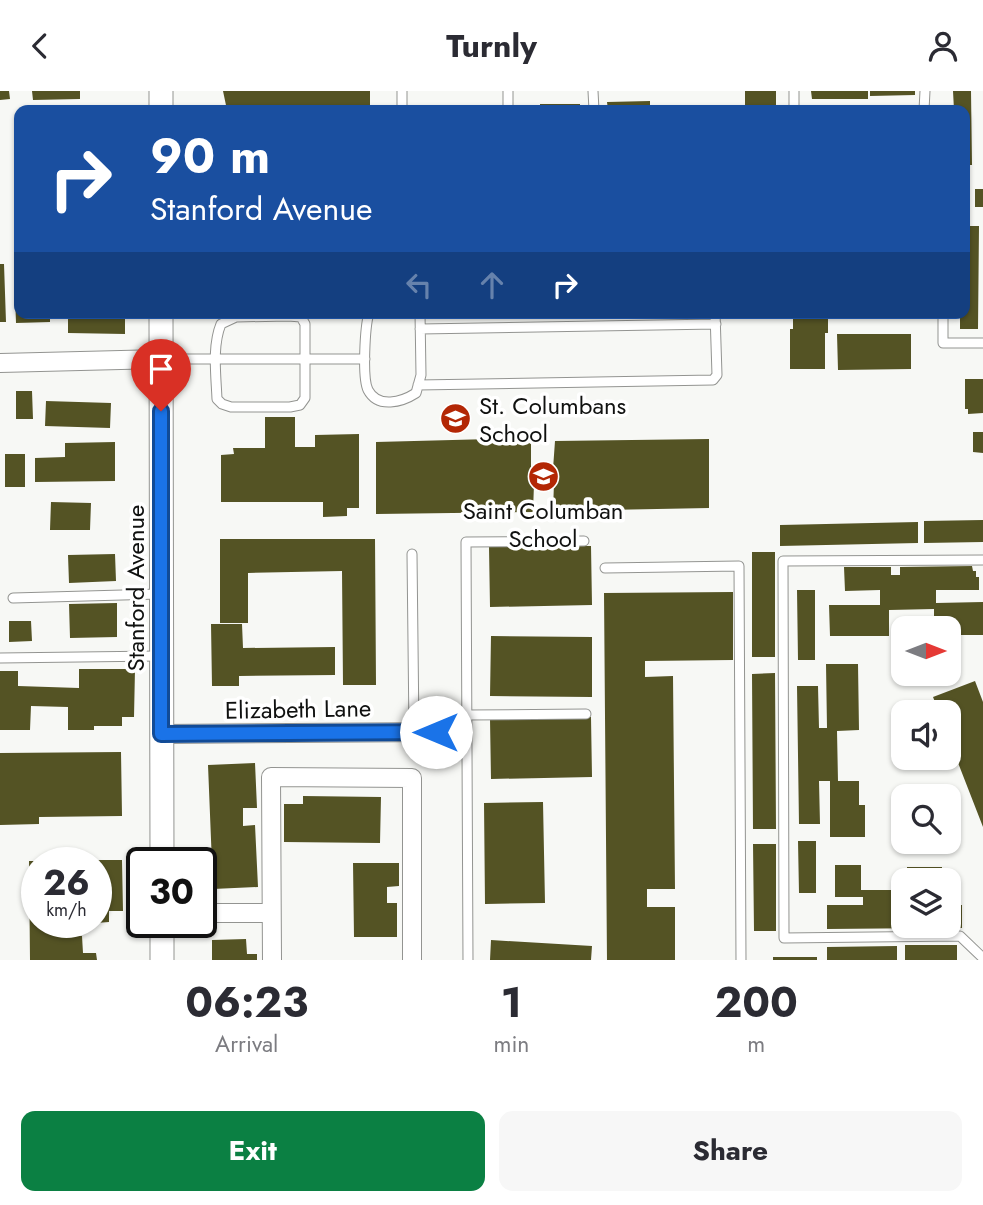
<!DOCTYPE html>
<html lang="en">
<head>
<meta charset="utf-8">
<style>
  :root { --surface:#fff; --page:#f7f7f7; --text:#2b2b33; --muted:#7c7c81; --accent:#0b8043 }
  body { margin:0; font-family:Jost,sans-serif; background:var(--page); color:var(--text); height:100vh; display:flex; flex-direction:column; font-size:26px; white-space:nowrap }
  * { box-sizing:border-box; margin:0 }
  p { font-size:23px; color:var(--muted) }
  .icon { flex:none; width:38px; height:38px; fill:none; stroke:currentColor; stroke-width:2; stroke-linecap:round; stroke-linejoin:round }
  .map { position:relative; height:869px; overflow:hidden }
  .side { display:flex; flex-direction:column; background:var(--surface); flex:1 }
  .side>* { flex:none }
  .banner { position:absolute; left:14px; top:14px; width:956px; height:214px; border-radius:14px; box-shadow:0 2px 5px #0004; background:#1a4fa0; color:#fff; overflow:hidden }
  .needle { width:46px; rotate:90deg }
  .fabs { position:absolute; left:891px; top:525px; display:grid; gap:14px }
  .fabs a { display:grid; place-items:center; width:70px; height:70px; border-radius:14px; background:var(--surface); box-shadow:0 2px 5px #0004; font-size:35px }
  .speed { position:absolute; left:21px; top:756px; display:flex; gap:14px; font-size:35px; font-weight:700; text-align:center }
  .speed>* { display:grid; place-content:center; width:91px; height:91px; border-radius:50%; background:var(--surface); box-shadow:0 2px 5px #0004; line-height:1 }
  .speed small { font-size:18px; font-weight:400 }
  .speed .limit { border:4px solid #111; border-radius:10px; background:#fff; color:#111 }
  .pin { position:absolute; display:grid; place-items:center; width:60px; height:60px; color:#fff; margin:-72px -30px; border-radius:50% 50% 50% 0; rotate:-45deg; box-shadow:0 0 7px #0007 }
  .pin .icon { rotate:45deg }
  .me { position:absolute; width:77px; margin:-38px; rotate:270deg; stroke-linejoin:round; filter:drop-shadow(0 0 5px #0008) }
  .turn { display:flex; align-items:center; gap:24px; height:147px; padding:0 21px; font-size:32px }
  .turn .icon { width:91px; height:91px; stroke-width:2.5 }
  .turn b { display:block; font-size:49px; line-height:60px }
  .lanes { display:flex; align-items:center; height:66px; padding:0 21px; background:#0003; justify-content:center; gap:35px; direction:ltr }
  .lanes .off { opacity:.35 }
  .eta { display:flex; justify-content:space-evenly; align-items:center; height:119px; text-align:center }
  .eta b { font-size:42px; font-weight:700; line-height:49px }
  .button { display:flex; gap:14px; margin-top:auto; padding:14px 21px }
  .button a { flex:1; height:80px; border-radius:14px; background:var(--accent); color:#fff; font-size:28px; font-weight:700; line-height:80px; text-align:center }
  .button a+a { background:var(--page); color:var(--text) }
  header { display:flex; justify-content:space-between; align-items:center; height:91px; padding:0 21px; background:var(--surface); font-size:32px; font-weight:700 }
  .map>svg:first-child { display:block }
</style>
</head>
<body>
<header><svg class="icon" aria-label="back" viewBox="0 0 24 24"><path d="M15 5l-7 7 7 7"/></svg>Turnly<svg class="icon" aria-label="person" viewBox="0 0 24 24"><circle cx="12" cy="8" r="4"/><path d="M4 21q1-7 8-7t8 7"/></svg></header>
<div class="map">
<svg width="983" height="869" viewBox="0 0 983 869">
  <rect width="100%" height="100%" fill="#f7f8f5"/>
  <!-- building -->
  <path fill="#545324" d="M0,0H9L10,8L0,9Z
    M32,0H80V8L33,9Z
    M223,0H370V19H251L249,17L227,19Z
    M745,0H776V19H745Z
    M811,0H868V8H812Z
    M870,0H915V4L870,5Z
    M953,0H971L972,74H964V19H954Z
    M650,10V19H608L607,11Z
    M540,13H580V19H540Z
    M975,98H983V116H975Z
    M964,135H979L978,238H960V222H964Z
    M0,173H4L6,231H0Z
    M15,203H19V222H50V231L16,232Z
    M68,222H125V243L68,242Z
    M793,222H828V242H825V278H790V238H793Z
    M837,243H911V278L838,279Z
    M965,288H983V322L968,323V318H965Z
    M16,300H32L33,328H16Z
    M46,310L111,312L110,337L45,335Z
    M265,326H295V356H315V344L359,343V417H347V425L323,426V411H221V364L234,363L233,357H265Z
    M973,341H983V362L973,361Z
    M531,347V379L553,378L555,350L709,348V417L553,420L554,392L534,393L533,421L376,423V351Z
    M115,351V390L35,391V367L65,366V352Z
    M5,363H25V396H5Z
    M51,411L91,412L90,439H50Z
    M983,429V451L924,452V430Z
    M918,431V452L780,455V434Z
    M220,448H375L376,594H343L342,480L248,482V532H220Z
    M591,455L592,514L490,516L489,456Z
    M752,461H775V566H752Z
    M115,463L116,490L69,492L68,464Z
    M972,475L973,480H976V486H979V499H936V512L983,511V544H948V537H934V518L889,519V545H830L829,514H880V499L845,500L844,476H891V484H900V476Z
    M797,499H815V569H798Z
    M733,501V569L645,570V586L673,585L675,798H647V816H675V869H607L604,502Z
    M117,512V546L70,547L69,513Z
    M9,530H31L32,550L9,551Z
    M211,533H242L243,557L335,556V584L239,585V595H212Z
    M491,545L592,546V606L490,605Z
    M826,573H858L859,639L837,640L838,690H859V714H865V746H830V690H819L820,733H799L797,595H818L819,637H827Z
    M79,578H135L134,626H122V635H94V639H68V616L31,615L30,639H0V580H18V595L79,597Z
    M775,582L776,738H753L752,583Z
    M975,590L983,611V736L948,646V621H939L933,606Z
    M591,626L592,686L491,688L490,628Z
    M121,661L122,725L39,726V733L0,734V662Z
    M255,672L257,717H243V735L255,734L258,796L213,798L208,674Z
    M303,705L381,706L380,752L284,751V713H303Z
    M543,711L545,812L485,813L484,712Z
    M798,750H816V802H799Z
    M753,753H776V840H754Z
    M77,769H122L123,820H109V831L96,832V772H77Z
    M29,770H37V831H58V845H82L83,862H96L97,869H30Z
    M353,772H399V795L387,796V812H397V846H354Z
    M835,774H861V799H903V835H937V837L827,838V814H863V806H835Z
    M907,776H942V789H907Z
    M948,814H962V837H948Z
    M246,848L247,863H257V869H212V849Z
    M491,849L592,855L591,869H490Z
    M905,854H957V869H905Z
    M897,855V869H827V856Z
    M773,866H817V869H773Z"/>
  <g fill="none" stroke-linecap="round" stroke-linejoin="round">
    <defs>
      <path id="service" d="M402,0V19
        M593,0L594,19
        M508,19V0
        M794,19V0
        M924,19L925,0
        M369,222C365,235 362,287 368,299C378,318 402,311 416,302L421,284L420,222
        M943,222V252H983
        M288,225L301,226L305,233V307L300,314L290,316H231L222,313L217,308C216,284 212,255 221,233L236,226Z
        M420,238L716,233
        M161,268H365
        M418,294L713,289L717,284L715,222
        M412,463L414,641
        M983,469L783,470L784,847L960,845L983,867
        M605,477L739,475L741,869
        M13,507L159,503
        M0,567L159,565
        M467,624L586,623
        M468,869L466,451L584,450"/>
      <path id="minor" d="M0,272L161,268
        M161,643L436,641
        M201,822H271
        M272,869L271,686L412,687V869"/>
      <path id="tertiary" d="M161,0V19
        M161,222L162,772
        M162,831V869"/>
    </defs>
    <!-- service casing -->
    <use href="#service" stroke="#939491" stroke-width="11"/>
    <!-- minor casing -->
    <use href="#minor" stroke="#939491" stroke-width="20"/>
    <!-- tertiary casing -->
    <use href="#tertiary" stroke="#939491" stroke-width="25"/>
    <!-- service -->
    <use href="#service" stroke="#fff" stroke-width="9"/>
    <!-- minor -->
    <use href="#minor" stroke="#fff" stroke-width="18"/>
    <!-- tertiary -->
    <use href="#tertiary" stroke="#fff" stroke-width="23"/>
  </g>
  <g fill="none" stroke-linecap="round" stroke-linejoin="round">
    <defs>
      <path id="route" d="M161,320V643L436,641"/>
    </defs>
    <!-- route casing -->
    <use href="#route" stroke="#114b97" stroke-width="18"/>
    <!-- route -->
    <use href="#route" stroke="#1a73e8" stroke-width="12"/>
  </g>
  <!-- icons -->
  <defs>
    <symbol id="school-disc" viewBox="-11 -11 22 22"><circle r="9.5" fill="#b32705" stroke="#fff"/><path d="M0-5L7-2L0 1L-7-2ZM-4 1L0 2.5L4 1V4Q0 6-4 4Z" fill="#fff"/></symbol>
  </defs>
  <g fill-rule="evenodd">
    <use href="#school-disc" x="438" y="310" width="35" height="35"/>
    <use href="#school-disc" x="526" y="368" width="35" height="35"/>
  </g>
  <g text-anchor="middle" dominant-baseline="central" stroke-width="7" stroke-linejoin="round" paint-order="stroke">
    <!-- poi labels -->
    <g font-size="24" fill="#101110" stroke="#fff" text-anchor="start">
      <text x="479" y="314">St. Columbans<tspan x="479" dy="28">School</tspan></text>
      <text x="543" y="419" text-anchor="middle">Saint Columban<tspan x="543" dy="28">School</tspan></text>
    </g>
    <!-- street labels -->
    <g font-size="24" fill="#101110" stroke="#fff">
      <text transform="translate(135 497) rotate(-90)">Stanford Avenue</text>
      <text transform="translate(298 618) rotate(-1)">Elizabeth Lane</text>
    </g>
  </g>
</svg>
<div class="fabs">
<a><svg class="needle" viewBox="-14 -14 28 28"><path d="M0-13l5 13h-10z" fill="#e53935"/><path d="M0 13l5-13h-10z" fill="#7c7c81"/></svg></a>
<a><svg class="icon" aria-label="sound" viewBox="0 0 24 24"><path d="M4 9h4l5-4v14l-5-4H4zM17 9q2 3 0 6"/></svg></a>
<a><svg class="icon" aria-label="search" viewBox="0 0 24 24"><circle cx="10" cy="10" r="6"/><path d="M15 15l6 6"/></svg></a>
<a><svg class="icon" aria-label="layers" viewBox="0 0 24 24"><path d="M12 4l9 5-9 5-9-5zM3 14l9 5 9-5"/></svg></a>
</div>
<div class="speed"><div>26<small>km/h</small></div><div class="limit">30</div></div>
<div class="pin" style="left:161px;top:320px;background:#d93025"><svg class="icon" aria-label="arrive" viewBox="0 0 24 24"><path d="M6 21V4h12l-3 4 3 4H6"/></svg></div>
<svg class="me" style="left:436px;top:641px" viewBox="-20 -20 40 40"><circle r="19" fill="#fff"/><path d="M0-13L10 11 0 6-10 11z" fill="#1a73e8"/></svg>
<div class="banner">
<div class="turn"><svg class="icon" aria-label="right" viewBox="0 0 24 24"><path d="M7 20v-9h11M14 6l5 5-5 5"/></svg><div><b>90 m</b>Stanford Avenue</div></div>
<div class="lanes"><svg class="icon off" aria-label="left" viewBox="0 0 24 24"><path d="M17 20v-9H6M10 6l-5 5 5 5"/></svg><svg class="icon off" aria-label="ahead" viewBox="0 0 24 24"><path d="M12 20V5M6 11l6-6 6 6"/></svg><svg class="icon" aria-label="right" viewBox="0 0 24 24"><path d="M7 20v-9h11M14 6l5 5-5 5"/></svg></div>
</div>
</div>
<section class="side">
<div class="eta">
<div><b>06:23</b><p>Arrival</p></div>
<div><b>1</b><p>min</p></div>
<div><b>200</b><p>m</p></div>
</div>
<div class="button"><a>Exit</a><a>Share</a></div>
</section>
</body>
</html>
